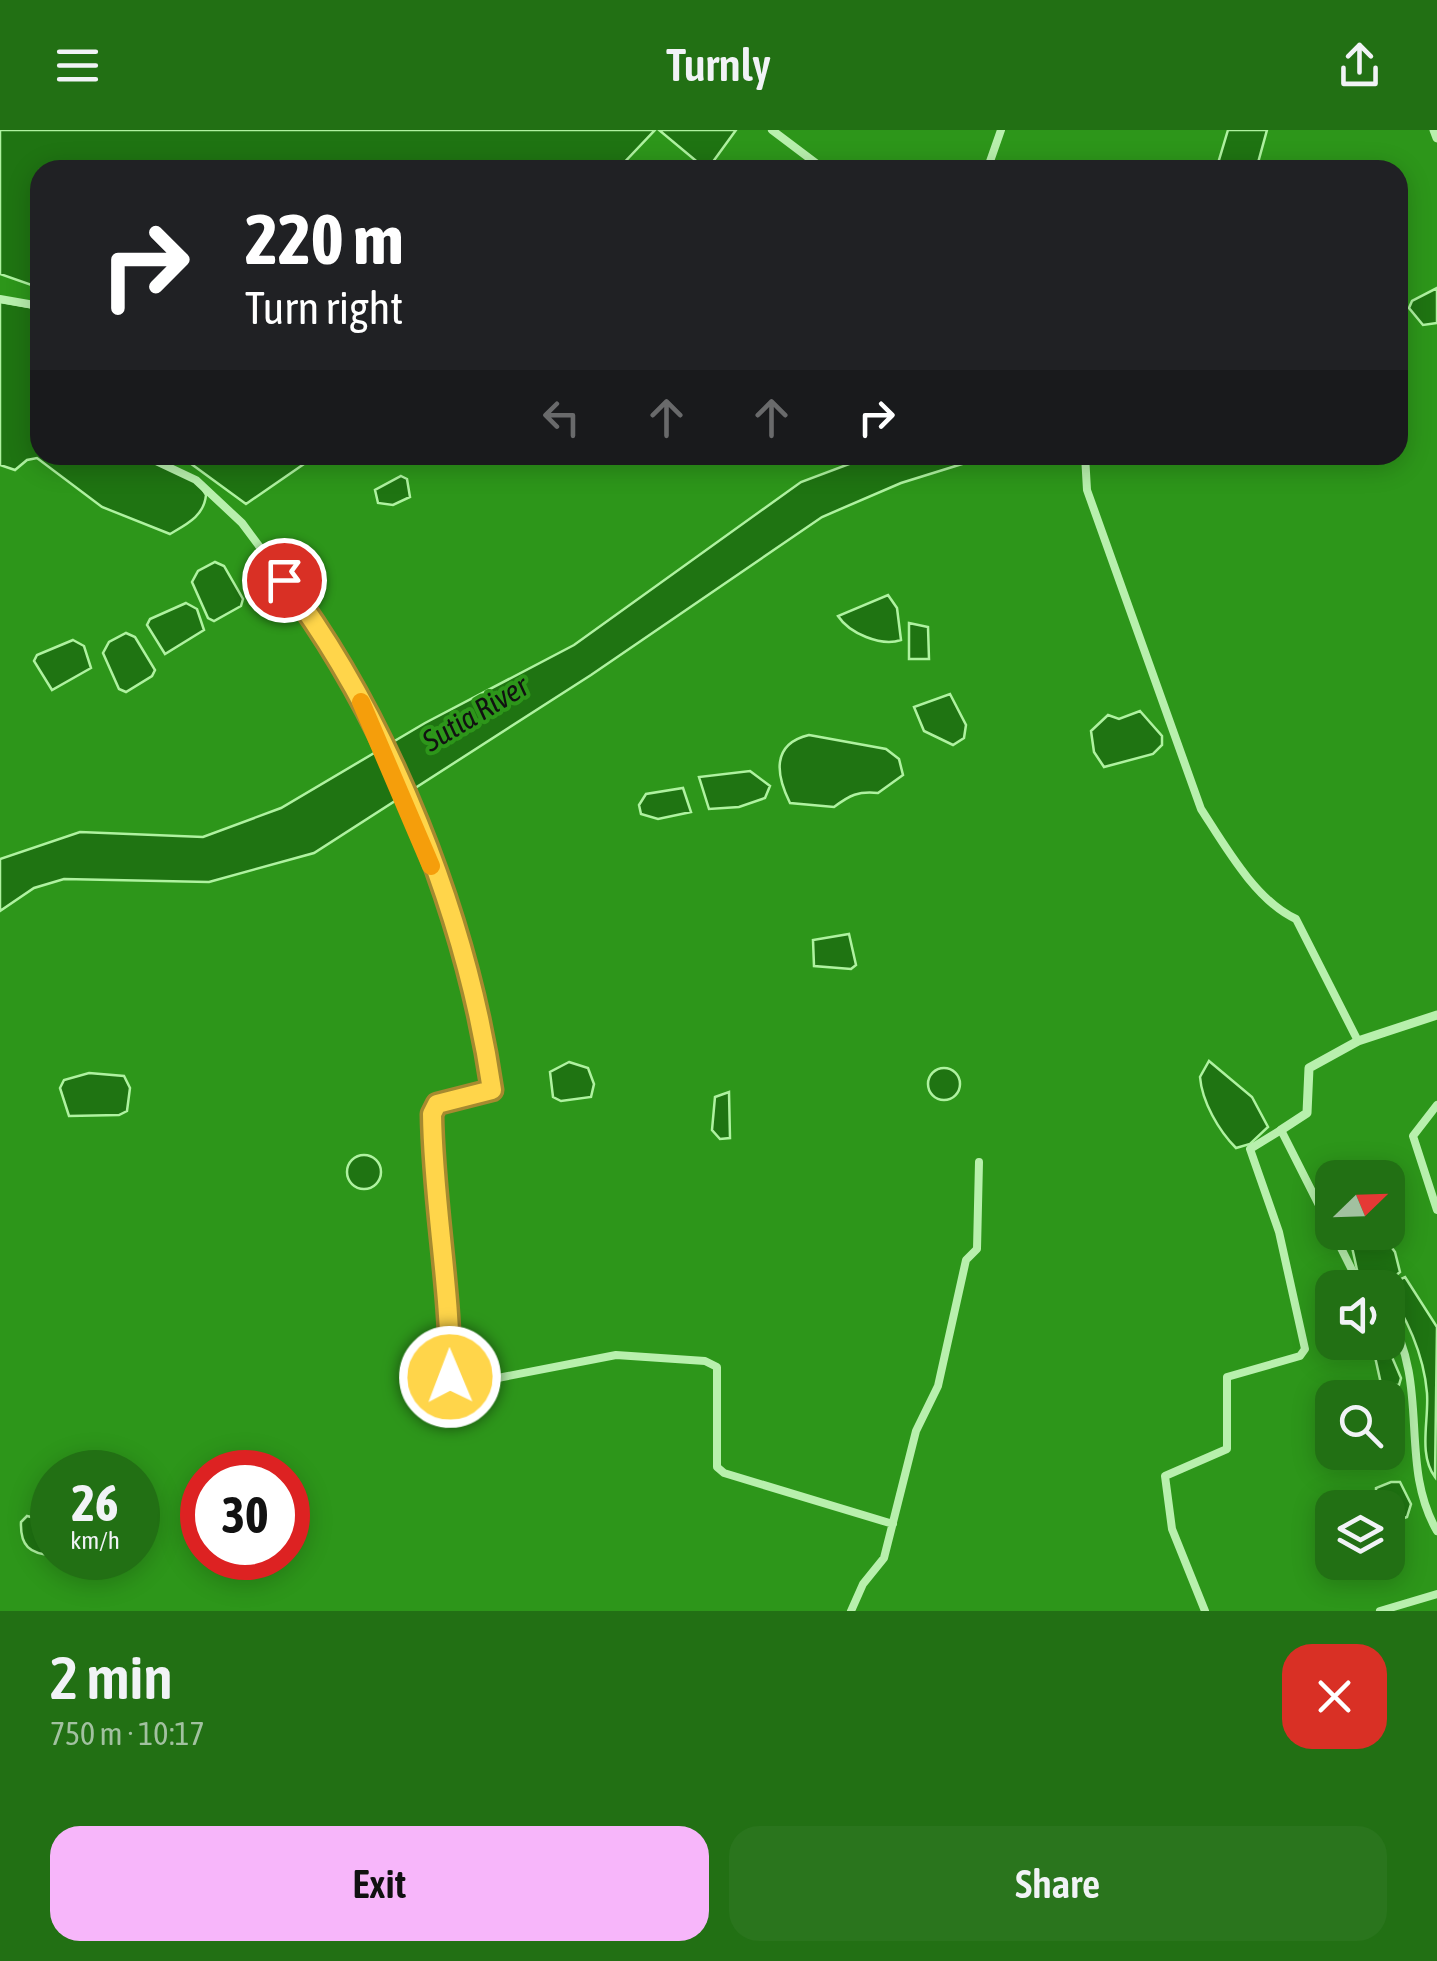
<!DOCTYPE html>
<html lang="en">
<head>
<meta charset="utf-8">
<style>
  :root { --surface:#227014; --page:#2a751d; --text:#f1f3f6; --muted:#a2c1a0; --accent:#f7b6fa }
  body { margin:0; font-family:"Asap Condensed",sans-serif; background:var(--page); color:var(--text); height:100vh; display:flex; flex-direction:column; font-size:38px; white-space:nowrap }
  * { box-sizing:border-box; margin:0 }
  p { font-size:32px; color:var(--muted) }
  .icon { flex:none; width:55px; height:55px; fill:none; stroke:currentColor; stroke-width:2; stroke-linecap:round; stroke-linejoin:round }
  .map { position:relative; height:1481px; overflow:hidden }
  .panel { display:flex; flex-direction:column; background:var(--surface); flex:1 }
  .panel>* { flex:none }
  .guide { position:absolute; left:30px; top:30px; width:1378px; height:305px; border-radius:30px; box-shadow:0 5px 25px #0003; background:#202124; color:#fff; overflow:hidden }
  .needle { width:65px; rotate:67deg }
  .controls { position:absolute; left:1315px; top:1030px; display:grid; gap:20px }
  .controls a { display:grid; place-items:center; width:90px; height:90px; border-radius:20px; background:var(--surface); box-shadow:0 5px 25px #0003; font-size:50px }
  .speed { position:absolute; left:30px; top:1320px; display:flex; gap:20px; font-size:50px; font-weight:700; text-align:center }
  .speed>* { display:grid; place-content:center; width:130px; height:130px; border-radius:50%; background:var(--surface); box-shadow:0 5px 25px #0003; line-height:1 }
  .speed small { font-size:25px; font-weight:400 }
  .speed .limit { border:15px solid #d22; background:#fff; color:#111 }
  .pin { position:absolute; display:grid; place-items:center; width:85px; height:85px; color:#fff; margin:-42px; border:5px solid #fff; border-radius:50%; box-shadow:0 2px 10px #0007 }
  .me { position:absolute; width:110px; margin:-55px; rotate:359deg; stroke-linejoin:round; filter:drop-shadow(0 0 8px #0008) }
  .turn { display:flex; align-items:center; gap:35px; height:210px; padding:0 50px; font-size:45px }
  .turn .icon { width:130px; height:130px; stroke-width:2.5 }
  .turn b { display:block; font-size:70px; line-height:85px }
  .lanes { display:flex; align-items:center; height:95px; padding:0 50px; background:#0003; justify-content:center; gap:50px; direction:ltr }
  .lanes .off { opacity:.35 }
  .round { display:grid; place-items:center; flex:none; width:105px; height:105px; border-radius:30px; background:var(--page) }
  .head { display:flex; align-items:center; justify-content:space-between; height:170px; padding:0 50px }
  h1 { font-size:60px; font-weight:600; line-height:75px }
  .button { display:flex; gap:20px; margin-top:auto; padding:20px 50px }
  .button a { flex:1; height:115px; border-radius:30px; background:var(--accent); color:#111; font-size:40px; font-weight:600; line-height:115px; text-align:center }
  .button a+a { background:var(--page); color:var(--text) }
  header { display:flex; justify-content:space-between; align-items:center; height:130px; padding:0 50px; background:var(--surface); font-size:45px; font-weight:600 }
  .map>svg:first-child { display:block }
</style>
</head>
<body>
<header><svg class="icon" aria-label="menu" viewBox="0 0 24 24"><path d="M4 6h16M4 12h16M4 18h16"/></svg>Turnly<svg class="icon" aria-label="share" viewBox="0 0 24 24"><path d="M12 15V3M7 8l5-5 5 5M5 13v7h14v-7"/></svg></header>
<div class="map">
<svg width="1437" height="1481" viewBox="0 0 1437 1481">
  <rect width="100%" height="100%" fill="#2d961a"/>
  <!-- water -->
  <path fill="#1f7412" stroke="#aff2a0" stroke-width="2.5" d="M0,0H655L617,40H40V158L0,144Z
    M659,0H736L707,40Z
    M1228,0H1267L1256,40H1216Z
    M1437,158V193L1423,195L1409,178L1412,171Z
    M0,172L40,179V325C81,325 185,321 206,365C204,386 187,394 170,404L102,377L37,328L27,330L15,340L0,335Z
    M179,325H317L246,374Z
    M873,325H991L901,353L822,387L591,545L314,723L209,752L64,749L34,758L0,781V729L80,702L203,707L281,678L425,593L574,515L801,352Z
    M401,346L407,349L410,367L393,375L378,373L375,360Z
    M215,432L224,436L243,469L241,476L214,491L208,488L192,452L198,441Z
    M888,465L897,478L901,510C881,517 849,503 838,486Z
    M186,473L197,479L204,500L165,524L147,495L150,489Z
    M909,493L928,497L929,529H909Z
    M126,503L135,507L155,540L152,546L126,562L119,559L103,523L109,512Z
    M73,510L84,516L91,538L52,560L34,531L37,525Z
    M950,564L966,595L964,608L953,615L924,601L914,577Z
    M1140,581L1162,606V615L1153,624L1104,637L1094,622L1091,601L1108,585L1119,589Z
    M809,605L886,619L899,629L903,645L878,663C858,661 850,665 834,677L790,673C776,645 771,614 809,605Z
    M750,641L770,656L765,668L739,677L709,679L699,647Z
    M683,658L691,682L658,689L641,684L639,675L646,664Z
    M849,804L856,835L851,839L814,836L813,810Z
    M1209,931L1252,967L1268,997L1250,1014L1236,1018C1219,1001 1202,972 1200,947Z
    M569,932L588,938L594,954L591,967L561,971L553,967L550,942Z
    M928 954a16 16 0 1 1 32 0a16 16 0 1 1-32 0Z
    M89,943L124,946L130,958L127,981L119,985L69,986L60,958L64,950Z
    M729,962L730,1008L720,1009L712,1000L715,967Z
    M347 1042a17 17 0 1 1 34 0a17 17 0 1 1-34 0Z
    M1382,1104L1395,1122L1400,1142L1382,1157H1371L1357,1140L1352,1117Z
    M1405,1147L1437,1197L1435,1347C1418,1324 1429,1291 1427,1263C1424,1226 1406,1183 1384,1157Z
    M1372,1213H1386L1401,1248L1399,1255L1381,1254Z
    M1391,1352H1400L1411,1374L1407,1387L1388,1394V1378L1376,1377V1358Z
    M27,1386L52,1392V1425C30,1424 20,1416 21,1392Z"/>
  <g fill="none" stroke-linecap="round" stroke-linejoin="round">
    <!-- minor -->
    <path stroke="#b8f0ad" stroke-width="8" d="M772,0L825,40
      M987,40L1001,0
      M0,169L40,176
      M143,325L196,350L242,393L331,513L363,575L433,740L474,859L492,960L437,974L432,984C433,1072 451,1159 450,1247L454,1252L472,1253L616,1225L705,1231L717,1237V1337L724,1343L893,1394
      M1085,325L1087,360L1201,679C1225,716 1256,771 1296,789L1358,911
      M1437,975L1413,1006L1437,1080
      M1333,1102L1361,1158
      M1388,1184C1431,1257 1398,1334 1437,1401
      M851,1481L863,1454L884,1428L916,1301L938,1256L966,1130L977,1119L979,1032
      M1205,1481L1172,1399L1165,1346L1227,1319V1247L1300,1226L1305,1219L1279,1102L1250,1019L1281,1000L1332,1101
      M1380,1481L1437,1464"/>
    <!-- tertiary -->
    <path stroke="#b8f0ad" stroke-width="9" d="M1434,0L1437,8
      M1281,1000L1307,983L1309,938L1358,911L1437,885"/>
  </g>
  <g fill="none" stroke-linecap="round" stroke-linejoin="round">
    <defs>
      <path id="route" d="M284,450C389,589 467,787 492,960L437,974L432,984C433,1072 451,1159 450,1247"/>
    </defs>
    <!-- route casing -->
    <use href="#route" stroke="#a68a30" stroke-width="25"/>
    <!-- route -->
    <use href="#route" stroke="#ffd54a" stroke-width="18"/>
    <!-- slow -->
    <path stroke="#f59e0b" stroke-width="18" d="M361,572L431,736"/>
  </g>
  <g text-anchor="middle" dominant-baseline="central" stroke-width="8" stroke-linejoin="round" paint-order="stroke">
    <!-- water labels -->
    <g font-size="30" font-style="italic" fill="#111" stroke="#2d961a">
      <text transform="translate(475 583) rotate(-31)">Sutia River</text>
    </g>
  </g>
</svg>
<div class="controls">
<a><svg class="needle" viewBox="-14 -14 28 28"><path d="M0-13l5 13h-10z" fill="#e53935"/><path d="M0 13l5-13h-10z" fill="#a2c1a0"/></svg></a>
<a><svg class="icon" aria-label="sound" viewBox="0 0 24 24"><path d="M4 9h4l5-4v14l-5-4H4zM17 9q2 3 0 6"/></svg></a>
<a><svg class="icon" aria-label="search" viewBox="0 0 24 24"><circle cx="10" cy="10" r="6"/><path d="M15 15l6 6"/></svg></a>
<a><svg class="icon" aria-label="layers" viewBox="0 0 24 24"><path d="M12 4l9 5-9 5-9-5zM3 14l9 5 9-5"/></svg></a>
</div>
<div class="speed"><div>26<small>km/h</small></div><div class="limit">30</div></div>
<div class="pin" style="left:284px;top:450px;background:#d93025"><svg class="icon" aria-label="arrive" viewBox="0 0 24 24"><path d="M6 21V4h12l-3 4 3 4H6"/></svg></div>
<svg class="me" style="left:450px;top:1247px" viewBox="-20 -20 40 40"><circle r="17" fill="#ffd54a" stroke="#fff" stroke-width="3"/><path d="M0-11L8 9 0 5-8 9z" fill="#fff"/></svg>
<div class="guide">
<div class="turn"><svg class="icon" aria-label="right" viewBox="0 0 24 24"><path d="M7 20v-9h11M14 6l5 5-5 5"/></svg><div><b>220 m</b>Turn right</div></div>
<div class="lanes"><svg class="icon off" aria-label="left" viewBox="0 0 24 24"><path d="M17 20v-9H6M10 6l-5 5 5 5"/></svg><svg class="icon off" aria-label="ahead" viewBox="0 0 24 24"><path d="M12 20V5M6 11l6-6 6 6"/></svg><svg class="icon off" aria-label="ahead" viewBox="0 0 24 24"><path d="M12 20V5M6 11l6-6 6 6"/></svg><svg class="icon" aria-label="right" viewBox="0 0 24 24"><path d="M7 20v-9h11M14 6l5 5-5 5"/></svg></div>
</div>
</div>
<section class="panel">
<div class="head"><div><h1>2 min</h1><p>750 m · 10:17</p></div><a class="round" style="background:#d93025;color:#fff"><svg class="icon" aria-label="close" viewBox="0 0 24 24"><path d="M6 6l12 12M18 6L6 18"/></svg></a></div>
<div class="button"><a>Exit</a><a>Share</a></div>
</section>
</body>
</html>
